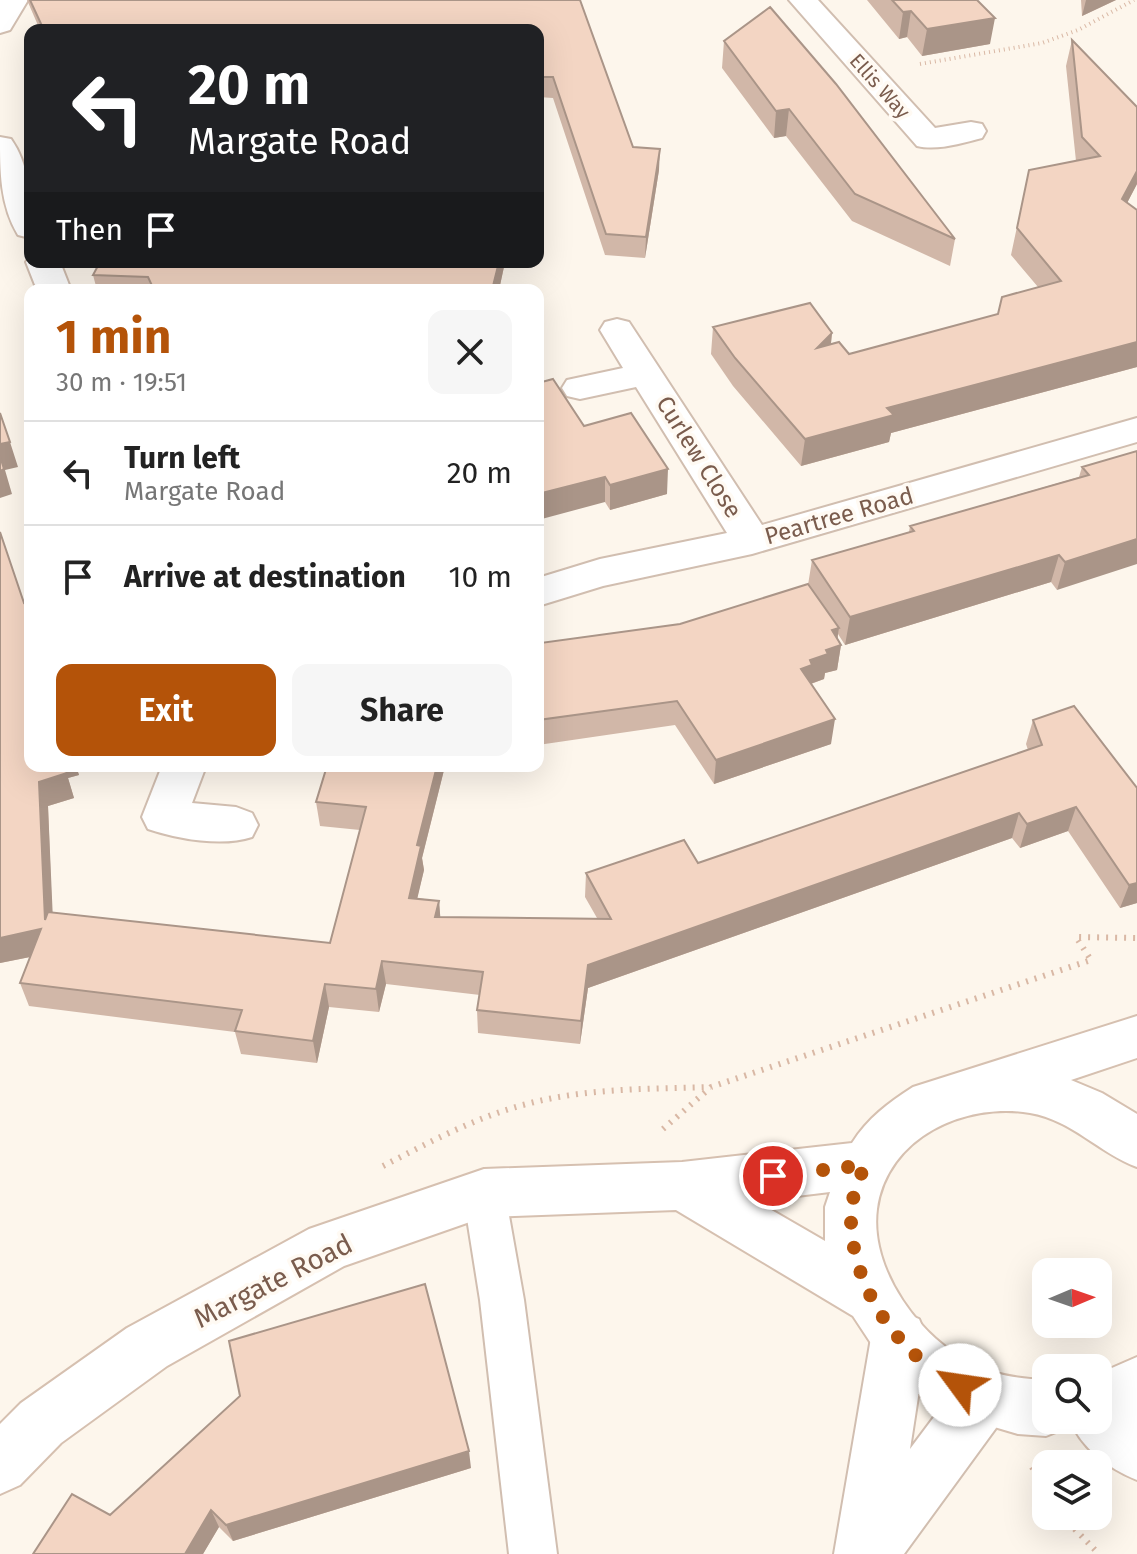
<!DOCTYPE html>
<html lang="en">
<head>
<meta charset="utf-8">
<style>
  :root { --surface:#fff; --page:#f6f6f6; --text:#222; --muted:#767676; --line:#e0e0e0; --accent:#b45309 }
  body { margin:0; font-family:"Fira Sans",sans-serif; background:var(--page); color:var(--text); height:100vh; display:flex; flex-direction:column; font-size:30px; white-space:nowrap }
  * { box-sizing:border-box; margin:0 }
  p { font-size:26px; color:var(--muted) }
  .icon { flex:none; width:44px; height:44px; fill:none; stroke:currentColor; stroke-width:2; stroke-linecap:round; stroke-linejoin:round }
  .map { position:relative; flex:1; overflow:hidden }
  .panel { position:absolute; left:24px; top:284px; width:520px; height:488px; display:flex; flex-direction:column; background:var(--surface); border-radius:16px; box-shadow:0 8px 32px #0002 }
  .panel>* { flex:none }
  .hud { position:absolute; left:24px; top:24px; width:520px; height:244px; border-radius:16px; box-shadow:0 8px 32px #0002; background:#202124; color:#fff; overflow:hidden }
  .needle { width:52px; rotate:88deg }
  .buttons { position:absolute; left:1032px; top:1258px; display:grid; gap:16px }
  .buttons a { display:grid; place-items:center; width:80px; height:80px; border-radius:16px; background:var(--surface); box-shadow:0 8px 32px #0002; font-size:40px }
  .pin { position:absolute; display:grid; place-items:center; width:68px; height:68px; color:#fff; margin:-34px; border:4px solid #fff; border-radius:50%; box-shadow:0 2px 8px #0007 }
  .me { position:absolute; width:88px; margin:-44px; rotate:301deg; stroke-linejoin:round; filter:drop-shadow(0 0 6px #0008) }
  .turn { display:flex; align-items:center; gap:28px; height:168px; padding:0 32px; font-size:36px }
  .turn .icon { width:104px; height:104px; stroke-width:2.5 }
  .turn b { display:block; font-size:56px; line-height:68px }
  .then { display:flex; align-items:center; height:76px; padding:0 32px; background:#0003; gap:16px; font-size:30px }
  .round { display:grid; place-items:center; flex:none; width:84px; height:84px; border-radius:16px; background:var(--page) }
  .headline { display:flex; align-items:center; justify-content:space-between; height:136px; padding:0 32px }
  h1 { font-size:48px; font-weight:700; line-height:60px; color:var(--accent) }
  .primary-button { display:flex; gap:16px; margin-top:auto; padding:16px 32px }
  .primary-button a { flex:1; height:92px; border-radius:16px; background:var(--accent); color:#fff; font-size:32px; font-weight:700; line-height:92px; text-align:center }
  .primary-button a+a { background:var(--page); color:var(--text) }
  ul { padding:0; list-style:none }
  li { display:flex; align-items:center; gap:24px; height:104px; padding:0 32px; border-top:2px solid var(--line) }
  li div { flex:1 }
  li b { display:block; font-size:30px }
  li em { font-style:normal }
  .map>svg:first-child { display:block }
</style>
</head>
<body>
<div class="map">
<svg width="1137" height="1554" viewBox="0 0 1137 1554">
  <rect width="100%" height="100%" fill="#fdf6ec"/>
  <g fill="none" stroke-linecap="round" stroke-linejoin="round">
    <defs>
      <path id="lane" d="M484,1173L499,1179L505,1193L524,1300L557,1554H509L480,1300L463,1193L469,1179Z"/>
      <path id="street" d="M0,0H28L10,30L0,33Z
        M789,0H818L935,128L971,122L982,124L986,131L982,138C962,143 937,151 917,146Z
        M0,137L11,139C32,169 30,203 30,238L18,235C0,205 0,171 0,137Z
        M30,257V262H60L71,290H37L26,262Z
        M617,319L629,322L762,525L1137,418V442L752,554L603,586L538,606V578L600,559L727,533L636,387L580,399L567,396L562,388L567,380L623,368L600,330L605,322Z
        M162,766H206L192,803L236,807L252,813L258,825L252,837C222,847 178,839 148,829L142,817Z
        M899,1311L919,1319L927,1338L910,1449L964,1377L984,1369L1004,1377L1012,1397L1004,1417L904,1554H834L871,1338L879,1319Z"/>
      <path id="secondary" d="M1137,1016V1058L1071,1080L1102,1093L1137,1114V1167C1099,1153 1072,1120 1030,1113C965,1102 887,1137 877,1209C869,1270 921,1340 975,1365C997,1376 1022,1379 1046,1380V1420H1069L1066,1428L1046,1436L1018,1434L974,1421L928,1401L900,1380L884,1363L853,1316L676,1210L484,1217L344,1266L167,1366L61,1443L20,1485L0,1494V1424L21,1403L127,1328L309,1229L484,1169L682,1162L852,1143C868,1118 888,1103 913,1087ZM830,1192L825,1207V1241L756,1201Z
        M1137,1357V1480C1108,1468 1082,1449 1070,1420H1098V1374Z"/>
    </defs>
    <!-- lane casing -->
    <use href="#lane" stroke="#d1beb0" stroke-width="4"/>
    <!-- street casing -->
    <use href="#street" stroke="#d1beb0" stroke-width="4"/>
    <!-- secondary casing -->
    <use href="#secondary" stroke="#d6c0b0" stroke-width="4"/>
    <!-- path-far1 -->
    <path stroke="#d9b8a5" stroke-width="4" stroke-dasharray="1 4" stroke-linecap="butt" d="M920,64L1042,43L1078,30L1134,0"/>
    <!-- path -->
    <path stroke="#d9b8a5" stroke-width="6" stroke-dasharray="2 7" stroke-linecap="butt" d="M663,1129L711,1087L1091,960L1076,937L1137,938
      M383,1166C428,1143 474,1118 523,1105C584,1088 648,1089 711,1087
      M1032,1467L1046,1493
      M1062,1516L1099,1554"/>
    <!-- lane -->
    <use href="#lane" fill="#fff" fill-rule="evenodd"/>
    <!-- street -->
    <use href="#street" fill="#fff" fill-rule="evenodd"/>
    <!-- secondary -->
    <use href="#secondary" fill="#fff" fill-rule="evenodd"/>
  </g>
  <!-- wall -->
  <path fill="#d1b7a8" d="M27,0H580L633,147L659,170L645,258L605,255L553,98L538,97V30H40Z
    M867,0H977L990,44L922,56L907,37L899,39Z
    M1081,0H1116L1082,16Z
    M1072,40L1137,107V184L1127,203L1137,210V367L891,433L889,442L801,466L733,386L711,354L713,327L832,333L831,344L849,354L998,314L1038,287L1011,255L1029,170L1076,161L1066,66Z
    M724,41L955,239L950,266L852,221L786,136L774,138L722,68Z
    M100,262H505L499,290H97L93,275Z
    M584,426L667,494L610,510L605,502Z
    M1137,451L1057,590L1051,582L845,645L838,634V639L841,645L837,670L825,673L824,679L811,684L831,744L714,784L675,725L538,745V636L541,643L680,624L808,585L812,560L909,532L910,526L1079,477L1082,467Z
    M1074,706L1137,903L1120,908L1068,831L1020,848L1012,838L588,988L580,1044L478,1033L477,1010L480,995L386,984L379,1012L329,1007L317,1063L241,1054L235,1032L29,1006L20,983L30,957L0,963L30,766H76L79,775L68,778L74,798L48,806L52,913L330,943L360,830L320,826L316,802L327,766H445L422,858L424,870L417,898L439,901L440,917L597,918L585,897L586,873L698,863L1028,750L1026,744L1033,720Z
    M471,1468L233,1541L219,1527L203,1554H33L110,1515Z"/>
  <!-- shaded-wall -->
  <path fill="#aa9588" d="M1086,0H1116L1082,16Z
    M911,11L907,37L899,39L903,12Z
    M995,18L990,44L922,56L927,29Z
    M789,109L786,136L774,138L776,111Z
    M660,149L659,170L645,258L646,237Z
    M1137,171V184L1115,226L1122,199Z
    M499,262H505L499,290H492Z
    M832,333L829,360L817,348Z
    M1137,342V367L891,433L889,442L801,466L805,439L887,408Z
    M10,442L18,467L5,470L12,494L0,498V444Z
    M668,469L667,494L610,510V485Z
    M605,477V502L538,520V494Z
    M1137,539V564L1057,590L1065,562Z
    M1059,555L1051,582L845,645L850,617Z
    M839,628L836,646L841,645L837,670L825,673L824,679L810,684L801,669L810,660L832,630Z
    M835,719L831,744L714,784L716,760Z
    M64,766H76L79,775L68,778L74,798L48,806L54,944L45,920L39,782Z
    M437,766H445L422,858L424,870L412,921L409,898L417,845Z
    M1076,807L1068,831L1020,848L1027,824Z
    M1019,813L1012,838L588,988L580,1044L581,1021L588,965Z
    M1137,883V903L1120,908L1129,885Z
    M439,901L441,925L435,917Z
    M41,929L50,953L0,963V938Z
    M382,961L386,984L379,1012L376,989Z
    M325,984L329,1007L317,1063L313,1041Z
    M469,1451L471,1468L233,1541L226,1525Z
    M211,1510L219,1527L203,1554H185Z"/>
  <!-- building -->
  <path fill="#f3d5c3" stroke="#aa9588" stroke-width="2" d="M30,0H580L633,147L660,149L646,237L606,234L553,77H538V30H41L43,28Z
    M892,0H977L995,18L927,29L911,11L903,12Z
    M770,7L836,84L955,239L855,194L789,109L776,111L724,41Z
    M1072,40L1137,107V171L1122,199L1137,210V342L887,408L894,415L805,439L735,358L713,327L810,303L832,333L817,348L839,342L849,354L998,314L1002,297L1061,281L1017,228L1029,170L1100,156L1082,137Z
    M100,262H499L492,290H154L148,277L93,275Z
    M553,379L584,426L631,413L668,469L610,485L605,477L538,494V383Z
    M0,413L10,442L0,444Z
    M1137,451V539L1065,562L1059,555L850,617L812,560L914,531L910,526L1089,475L1082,467Z
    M0,456L4,469L0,471Z
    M0,532L24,603L30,601V766H64L67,773L39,782L45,920L48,912L330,943L366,807L316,802L327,766H437L417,845L421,846L409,898L439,901L435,917L611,919L586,873L684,840L698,863L1042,745L1033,720L1074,706L1137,788V883L1129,885L1076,807L1027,824L1019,813L588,965L581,1021L477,1010L483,972L382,961L376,989L325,984L313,1041L235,1031L242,1010L20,983L41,929L0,938Z
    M808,584L839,628L832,630L841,645L826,650L828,654L810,660L812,665L801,669L835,719L716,760L677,701L538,720V636L541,643L680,624Z
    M425,1284L469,1451L226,1525L211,1510L185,1554H33L72,1494L110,1515L240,1396L229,1341Z"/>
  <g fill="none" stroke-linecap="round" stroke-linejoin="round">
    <!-- route -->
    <path stroke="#b45309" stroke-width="14" stroke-dasharray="0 25.2" d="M773,1176L864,1165C860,1180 851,1198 851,1213C849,1283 897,1356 960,1385"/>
  </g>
  <g text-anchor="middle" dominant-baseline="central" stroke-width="7" stroke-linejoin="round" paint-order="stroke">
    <!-- far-street labels -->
    <g font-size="20" fill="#7a5c4d" stroke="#fffaf3">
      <text transform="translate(880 86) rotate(48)">Ellis Way</text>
    </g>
    <!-- street labels -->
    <g font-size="24" fill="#7a5c4d" stroke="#fffaf3">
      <text transform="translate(699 457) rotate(58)">Curlew Close</text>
      <text transform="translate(839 516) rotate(-16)">Peartree Road</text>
    </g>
    <!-- near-street labels -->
    <g font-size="28" fill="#7a5c4d" stroke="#fffaf3">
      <text transform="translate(273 1281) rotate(-27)">Margate Road</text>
    </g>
  </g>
</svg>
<div class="buttons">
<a><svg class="needle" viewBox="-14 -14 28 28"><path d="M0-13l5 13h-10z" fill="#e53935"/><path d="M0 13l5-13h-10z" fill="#767676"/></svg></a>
<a><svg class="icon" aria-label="search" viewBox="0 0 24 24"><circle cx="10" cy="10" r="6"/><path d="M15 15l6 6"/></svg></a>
<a><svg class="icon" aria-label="layers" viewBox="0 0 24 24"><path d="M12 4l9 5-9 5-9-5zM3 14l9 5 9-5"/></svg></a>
</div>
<div class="pin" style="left:773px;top:1176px;background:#d93025"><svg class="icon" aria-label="arrive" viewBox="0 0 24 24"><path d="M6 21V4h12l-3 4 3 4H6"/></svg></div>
<svg class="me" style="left:960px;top:1385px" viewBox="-20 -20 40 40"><circle r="19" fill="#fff"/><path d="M0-13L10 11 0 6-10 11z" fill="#b45309"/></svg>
<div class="hud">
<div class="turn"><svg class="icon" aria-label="left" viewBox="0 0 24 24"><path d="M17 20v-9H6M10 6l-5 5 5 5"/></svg><div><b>20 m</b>Margate Road</div></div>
<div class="then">Then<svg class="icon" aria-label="arrive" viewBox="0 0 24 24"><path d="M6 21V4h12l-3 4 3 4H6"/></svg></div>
</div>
<section class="panel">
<div class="headline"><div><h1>1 min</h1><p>30 m · 19:51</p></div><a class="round"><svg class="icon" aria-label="close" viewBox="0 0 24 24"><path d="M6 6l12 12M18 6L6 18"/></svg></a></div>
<ul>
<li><svg class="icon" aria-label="left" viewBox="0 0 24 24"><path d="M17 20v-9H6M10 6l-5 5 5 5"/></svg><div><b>Turn left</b><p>Margate Road</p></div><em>20 m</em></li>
<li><svg class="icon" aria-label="arrive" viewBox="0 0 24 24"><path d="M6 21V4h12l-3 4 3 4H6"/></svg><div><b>Arrive at destination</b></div><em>10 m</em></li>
</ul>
<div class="primary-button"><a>Exit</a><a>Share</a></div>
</section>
</div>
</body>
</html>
